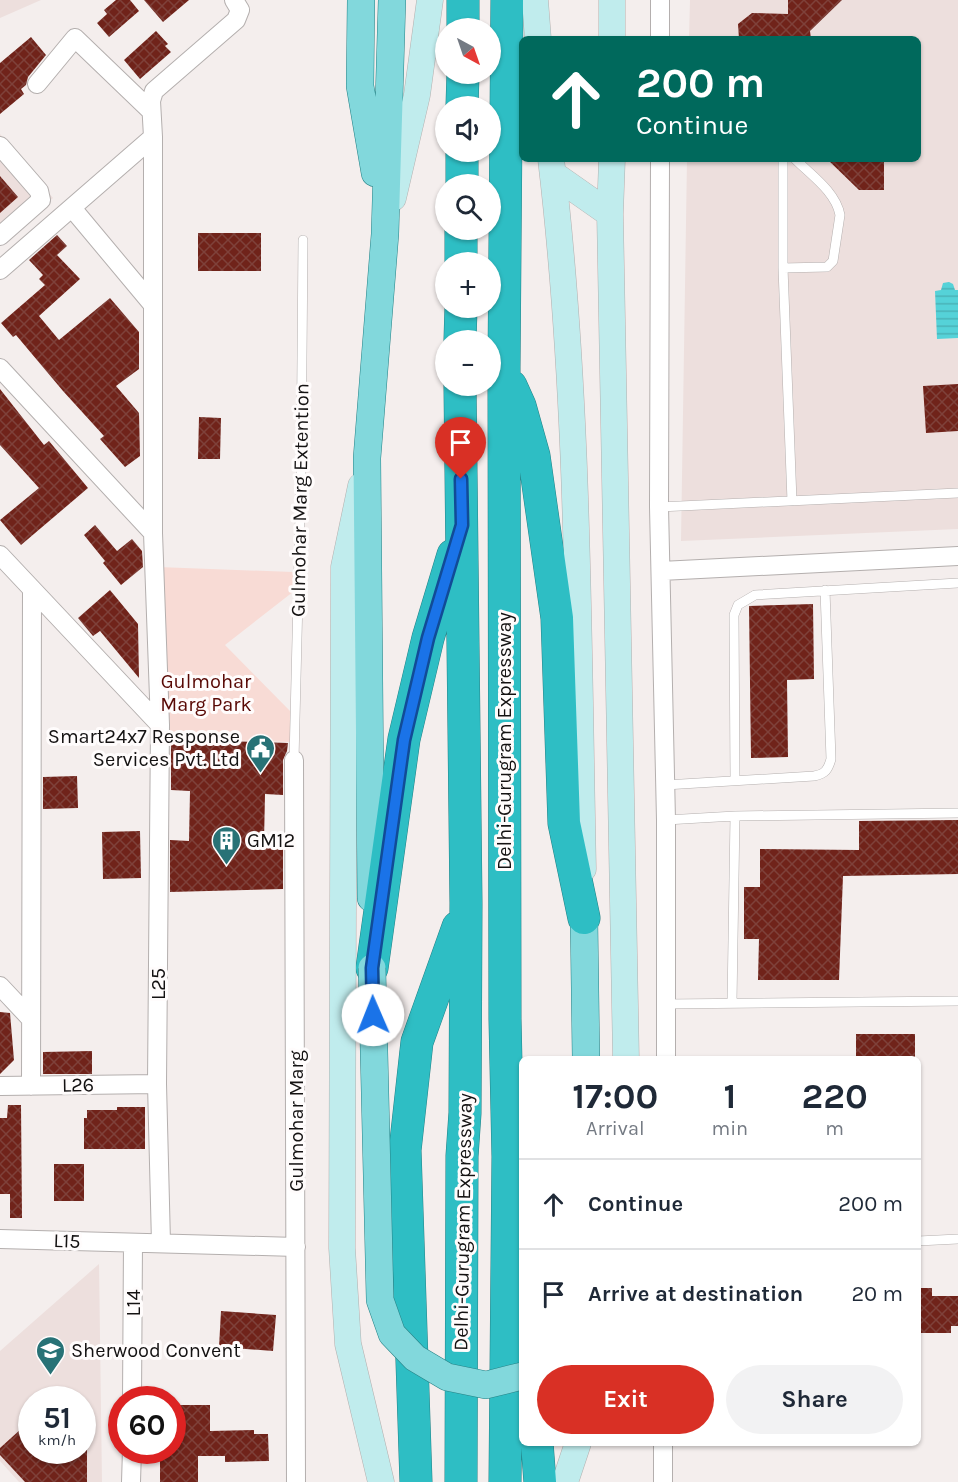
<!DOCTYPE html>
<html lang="en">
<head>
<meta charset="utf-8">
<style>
  :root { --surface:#fff; --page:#f2f2f3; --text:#1f2937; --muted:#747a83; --line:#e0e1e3; --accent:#d93025 }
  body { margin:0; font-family:Karla,sans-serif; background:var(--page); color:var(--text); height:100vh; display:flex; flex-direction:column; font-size:22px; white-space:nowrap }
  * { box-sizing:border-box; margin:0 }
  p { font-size:20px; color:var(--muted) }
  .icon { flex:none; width:33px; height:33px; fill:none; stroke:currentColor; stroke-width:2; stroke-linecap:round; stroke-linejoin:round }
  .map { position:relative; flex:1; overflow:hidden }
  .drawer { position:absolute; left:519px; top:1056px; width:402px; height:390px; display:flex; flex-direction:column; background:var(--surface); border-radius:9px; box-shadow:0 2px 4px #0004 }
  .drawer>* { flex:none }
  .top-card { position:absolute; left:519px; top:36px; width:402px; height:126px; border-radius:9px; box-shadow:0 2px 4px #0004; background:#00695c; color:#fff; overflow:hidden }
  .needle { width:39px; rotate:140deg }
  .fabs { position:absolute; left:435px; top:18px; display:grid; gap:12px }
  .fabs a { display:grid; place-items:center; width:66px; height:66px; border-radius:50%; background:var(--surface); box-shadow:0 2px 4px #0004; font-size:30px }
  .speed { position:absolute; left:18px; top:1386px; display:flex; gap:12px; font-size:30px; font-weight:700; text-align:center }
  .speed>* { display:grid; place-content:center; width:78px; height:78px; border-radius:50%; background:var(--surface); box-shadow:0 2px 4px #0004; line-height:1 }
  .speed small { font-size:15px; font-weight:400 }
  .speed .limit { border:9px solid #d22; background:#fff; color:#111 }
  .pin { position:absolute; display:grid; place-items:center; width:51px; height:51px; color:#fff; margin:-62px -26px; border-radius:50% 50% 50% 0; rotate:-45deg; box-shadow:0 0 6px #0007 }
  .pin .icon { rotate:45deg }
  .me { position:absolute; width:66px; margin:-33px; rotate:359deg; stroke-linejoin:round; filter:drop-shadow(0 0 4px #0008) }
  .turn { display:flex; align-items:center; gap:21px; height:126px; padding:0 18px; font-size:27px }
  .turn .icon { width:78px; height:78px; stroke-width:2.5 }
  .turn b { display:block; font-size:42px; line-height:51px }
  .eta { display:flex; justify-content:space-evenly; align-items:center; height:102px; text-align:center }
  .eta b { font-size:36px; font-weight:700; line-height:42px }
  .cta { display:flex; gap:12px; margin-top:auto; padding:12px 18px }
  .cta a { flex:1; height:69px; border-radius:36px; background:var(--accent); color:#fff; font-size:24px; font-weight:700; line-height:69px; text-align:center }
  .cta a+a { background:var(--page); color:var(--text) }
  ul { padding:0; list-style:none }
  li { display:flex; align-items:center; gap:18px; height:90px; padding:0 18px; border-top:2px solid var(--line) }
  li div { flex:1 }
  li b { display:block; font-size:22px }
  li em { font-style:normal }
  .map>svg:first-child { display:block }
</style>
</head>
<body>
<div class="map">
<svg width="958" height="1482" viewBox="0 0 958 1482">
  <defs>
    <pattern id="water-rules" width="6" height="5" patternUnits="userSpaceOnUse" patternTransform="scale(1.5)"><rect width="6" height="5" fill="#55d2d8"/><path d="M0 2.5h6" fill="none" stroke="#49b3b8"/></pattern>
    <pattern id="building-cross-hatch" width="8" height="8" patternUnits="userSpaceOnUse" patternTransform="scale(1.5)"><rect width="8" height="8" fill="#70231a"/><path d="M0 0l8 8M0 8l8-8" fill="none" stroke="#7e413a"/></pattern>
  </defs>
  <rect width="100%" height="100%" fill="#f4eeed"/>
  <!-- built -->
  <path fill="#eddfdd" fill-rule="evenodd" d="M0,0H41L0,18Z
    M690,0H958V529L681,541L687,159H918V39H689Z
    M0,134L53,198L0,242Z
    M99,1264L102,1482H19L0,1461V1351ZM32,1400H82V1450H32Z"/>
  <!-- green -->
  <path fill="#f8dbd5" d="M158,567L293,572L298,588L225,645L295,716V742L163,739Z"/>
  <!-- water -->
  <path fill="url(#water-rules)" d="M949,282L953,284L955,290H958V338L937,339L935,291L941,290L943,283Z"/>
  <!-- building -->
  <path fill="url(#building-cross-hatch)" d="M116,0H130L139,11L109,37L97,23L107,14L104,10Z
    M144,0H189L163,22Z
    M788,0H842L810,31L811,39H739L738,24L752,13L788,14Z
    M156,31L168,44L165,46L171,52L140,79L124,60Z
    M31,37L46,55L28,77L26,85L21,89L24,94L0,114V63Z
    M827,159H884V190H859Z
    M0,176L18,197L0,213Z
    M198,233H261V271H198Z
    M57,235L67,246L57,255L80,279L39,316L59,340L110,298L139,332V369L116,386L139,413L140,456L125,467L100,439L104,436L63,391L16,335L13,337L1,323L45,285L39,279L43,275L29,260Z
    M958,384V431L926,433L923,386Z
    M0,389L44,445L49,441L88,488L21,545L0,520L39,488L0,445Z
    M199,417L221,418L220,459H198Z
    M95,525L117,551L132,539L142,551L143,567L121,585L103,563L105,561L84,535Z
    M110,590L138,624L139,678L100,631L93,636L78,618Z
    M813,604L814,679L787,680L788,757L751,758L749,606Z
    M171,739L288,743L287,751L283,760V795L265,794L264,842L283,843V889L170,892V840L189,841L190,791L171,790Z
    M77,776L78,808L43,809V777Z
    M958,820V874L843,876L839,980H758L759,939H744V887H760V849L859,850V821Z
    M140,831L141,878L103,879L102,832Z
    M0,1012L10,1013L14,1060L0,1074Z
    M856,1034H915V1059H856Z
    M92,1051V1074H43V1052Z
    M8,1105H21L22,1218H10V1194H0V1118H7Z
    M117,1107H145V1149H84V1118H87V1110H117Z
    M54,1164H84V1201H54Z
    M918,1288H932V1296H958V1326H951V1333H918Z
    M221,1311L276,1315L273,1351L219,1347Z
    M172,1405H210V1431L254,1430V1434H268L269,1461L225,1462V1456H198V1482H160V1450H172Z
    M32,1419V1450H87V1482H25L0,1455V1448Z"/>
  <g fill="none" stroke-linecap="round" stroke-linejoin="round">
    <defs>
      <path id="service" d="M783,159V268L792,501
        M783,268L827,267L833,261L840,215C836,192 811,175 795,159
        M659,507L958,493
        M294,760L301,476L303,240
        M735,780L734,615L738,605L755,595L958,583
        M665,785L814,776C825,774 828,770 831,759L825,590
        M666,820L735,816L958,813
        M732,1002L735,816
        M666,1004L958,1001
        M918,1241L958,1239"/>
      <path id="minor" d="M660,39V0
        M37,84L75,38L151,111
        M153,137V533L160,725L157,1084L161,1243
        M0,146L39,191L41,200L0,236
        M660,159L659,507L666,820V1059
        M72,208L153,305
        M0,270L153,137L151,101L154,91L236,20L240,10L234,0
        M0,368L153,533
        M0,555L160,725
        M661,571L958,556
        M294,760L296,1482
        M0,986L30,1018
        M0,1086L157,1084
        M31,1086L32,590
        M0,1239L296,1247
        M132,1400L133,1243
        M131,1482L132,1450
        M663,1482V1443"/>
      <path id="secondary" d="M535,0L538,39
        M612,0V39
        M551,159C579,394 578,633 583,869
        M612,159L610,214L626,1059
        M553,174L610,214
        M393,198L417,95L430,0
        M361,486L344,567L342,1248L348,1344L381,1482
        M565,1482L578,1443"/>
      <path id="primary" d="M361,0L360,86L375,173
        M371,898L367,458L385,234L392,0
        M584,918L586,1059"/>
      <path id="motorway" d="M463,28V0
        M462,106L463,74
        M462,184V152
        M461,262V230
        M460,340L461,308
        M460,386L466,903L465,1113L462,1156L461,1482
        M511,386L520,406L534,456L557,618L564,823L584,918
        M372,968L404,739L428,638L453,555
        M537,1443L540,1482
        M416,1482L405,1150L417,1042L458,927
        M505,1482L508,1157L505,1019L504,368L507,0"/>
    </defs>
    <!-- service casing -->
    <use href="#service" stroke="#b4afae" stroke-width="10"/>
    <!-- minor casing -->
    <use href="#minor" stroke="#b4afae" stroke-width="20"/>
    <!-- secondary casing -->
    <use href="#secondary" stroke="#b4afae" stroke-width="27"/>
    <!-- primary casing -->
    <use href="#primary" stroke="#258286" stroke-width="28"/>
    <!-- motorway casing -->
    <use href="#motorway" stroke="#258286" stroke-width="33"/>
    <!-- service -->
    <use href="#service" stroke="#fff" stroke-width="9"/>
    <!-- minor -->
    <use href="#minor" stroke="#fff" stroke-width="18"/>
    <!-- secondary -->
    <use href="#secondary" stroke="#c0eced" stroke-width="26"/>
    <!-- primary -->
    <use href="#primary" stroke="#82d8dc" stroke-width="27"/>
    <!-- motorway -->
    <use href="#motorway" stroke="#2ebec4" stroke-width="32"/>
    <defs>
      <path id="primary-bridge" d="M372,968L380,1300L392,1334L415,1358L447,1377L486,1385L522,1376"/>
    </defs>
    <!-- primary-bridge casing -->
    <use href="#primary-bridge" stroke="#258286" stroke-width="28" stroke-linecap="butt"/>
    <!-- primary-bridge -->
    <use href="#primary-bridge" stroke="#82d8dc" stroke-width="27"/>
  </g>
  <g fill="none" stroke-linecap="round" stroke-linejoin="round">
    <defs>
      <path id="route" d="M373,1015L372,968L404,740L428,638L462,525L461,479"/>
    </defs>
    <!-- route casing -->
    <use href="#route" stroke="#114b97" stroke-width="15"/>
    <!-- route -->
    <use href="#route" stroke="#1a73e8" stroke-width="10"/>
  </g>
  <!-- icons -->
  <defs>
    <symbol id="civic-pin" viewBox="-11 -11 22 30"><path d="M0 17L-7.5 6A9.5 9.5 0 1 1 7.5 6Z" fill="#287276" stroke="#fffcfc"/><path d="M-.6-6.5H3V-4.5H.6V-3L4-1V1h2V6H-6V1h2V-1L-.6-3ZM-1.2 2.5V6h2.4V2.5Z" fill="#fff"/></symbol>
    <symbol id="building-pin" viewBox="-11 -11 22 30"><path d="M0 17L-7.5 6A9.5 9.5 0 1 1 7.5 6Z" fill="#287276" stroke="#fffcfc"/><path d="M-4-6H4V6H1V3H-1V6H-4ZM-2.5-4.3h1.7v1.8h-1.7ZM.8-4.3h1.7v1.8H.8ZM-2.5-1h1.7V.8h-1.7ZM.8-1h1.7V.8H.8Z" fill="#fff"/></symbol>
    <symbol id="school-pin" viewBox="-11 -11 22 30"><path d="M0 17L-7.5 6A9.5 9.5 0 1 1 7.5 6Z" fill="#287276" stroke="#fffcfc"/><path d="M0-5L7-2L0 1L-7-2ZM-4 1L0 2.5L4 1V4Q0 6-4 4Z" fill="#fff"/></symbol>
  </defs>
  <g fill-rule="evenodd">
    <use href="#civic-pin" x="244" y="732" width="33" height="45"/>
    <use href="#building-pin" x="210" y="824" width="33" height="45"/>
    <use href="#school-pin" x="34" y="1334" width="33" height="45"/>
  </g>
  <g text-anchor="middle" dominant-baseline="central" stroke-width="6" stroke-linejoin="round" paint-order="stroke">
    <!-- street labels -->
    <g font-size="20" fill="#141212" stroke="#fffcfc">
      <text transform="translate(300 500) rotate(-89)">Gulmohar Marg Extention</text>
      <text transform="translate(504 741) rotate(-90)">Delhi-Gurugram Expressway</text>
      <text transform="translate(158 984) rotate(-90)">L25</text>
      <text transform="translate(78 1085) rotate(-1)">L26</text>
      <text transform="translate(296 1121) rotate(-90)">Gulmohar Marg</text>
      <text transform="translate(463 1222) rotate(-89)">Delhi-Gurugram Expressway</text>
      <text transform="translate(67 1241) rotate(2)">L15</text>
      <text transform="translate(133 1303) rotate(-90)">L14</text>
    </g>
    <!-- park labels -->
    <g font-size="20" fill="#580804" stroke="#fffcfc">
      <text x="206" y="681">Gulmohar<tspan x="206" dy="23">Marg Park</tspan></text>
    </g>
    <!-- poi labels -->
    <g font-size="20" fill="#141212" stroke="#fffcfc" text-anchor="start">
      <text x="240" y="736" text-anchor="end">Smart24x7 Response<tspan x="240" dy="23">Services Pvt. Ltd</tspan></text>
      <text x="247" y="840">GM12</text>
      <text x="71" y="1350">Sherwood Convent</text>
    </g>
  </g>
</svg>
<div class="fabs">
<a><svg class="needle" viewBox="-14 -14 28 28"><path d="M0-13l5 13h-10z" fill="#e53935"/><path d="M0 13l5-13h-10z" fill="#747a83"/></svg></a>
<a><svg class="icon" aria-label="sound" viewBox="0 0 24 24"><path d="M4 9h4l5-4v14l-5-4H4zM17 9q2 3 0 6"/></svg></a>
<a><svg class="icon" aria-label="search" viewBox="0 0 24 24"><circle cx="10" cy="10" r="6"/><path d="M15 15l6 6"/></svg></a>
<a>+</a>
<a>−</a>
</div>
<div class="speed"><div>51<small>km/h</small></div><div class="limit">60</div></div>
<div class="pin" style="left:461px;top:479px;background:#d93025"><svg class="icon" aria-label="arrive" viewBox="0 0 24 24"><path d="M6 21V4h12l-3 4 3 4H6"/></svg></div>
<svg class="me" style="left:373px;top:1015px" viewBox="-20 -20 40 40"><circle r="19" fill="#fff"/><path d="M0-13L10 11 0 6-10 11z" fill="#1a73e8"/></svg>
<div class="top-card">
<div class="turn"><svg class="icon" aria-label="ahead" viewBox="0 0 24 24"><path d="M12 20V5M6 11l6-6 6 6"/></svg><div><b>200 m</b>Continue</div></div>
</div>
<section class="drawer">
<div class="eta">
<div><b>17:00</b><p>Arrival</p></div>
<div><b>1</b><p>min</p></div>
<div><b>220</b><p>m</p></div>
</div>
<ul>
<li><svg class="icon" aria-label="ahead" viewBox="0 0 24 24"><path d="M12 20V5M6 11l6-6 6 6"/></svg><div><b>Continue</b></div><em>200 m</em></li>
<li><svg class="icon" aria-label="arrive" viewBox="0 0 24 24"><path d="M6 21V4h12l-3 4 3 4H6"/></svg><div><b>Arrive at destination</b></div><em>20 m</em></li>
</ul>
<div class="cta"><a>Exit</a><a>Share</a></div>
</section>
</div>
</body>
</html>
